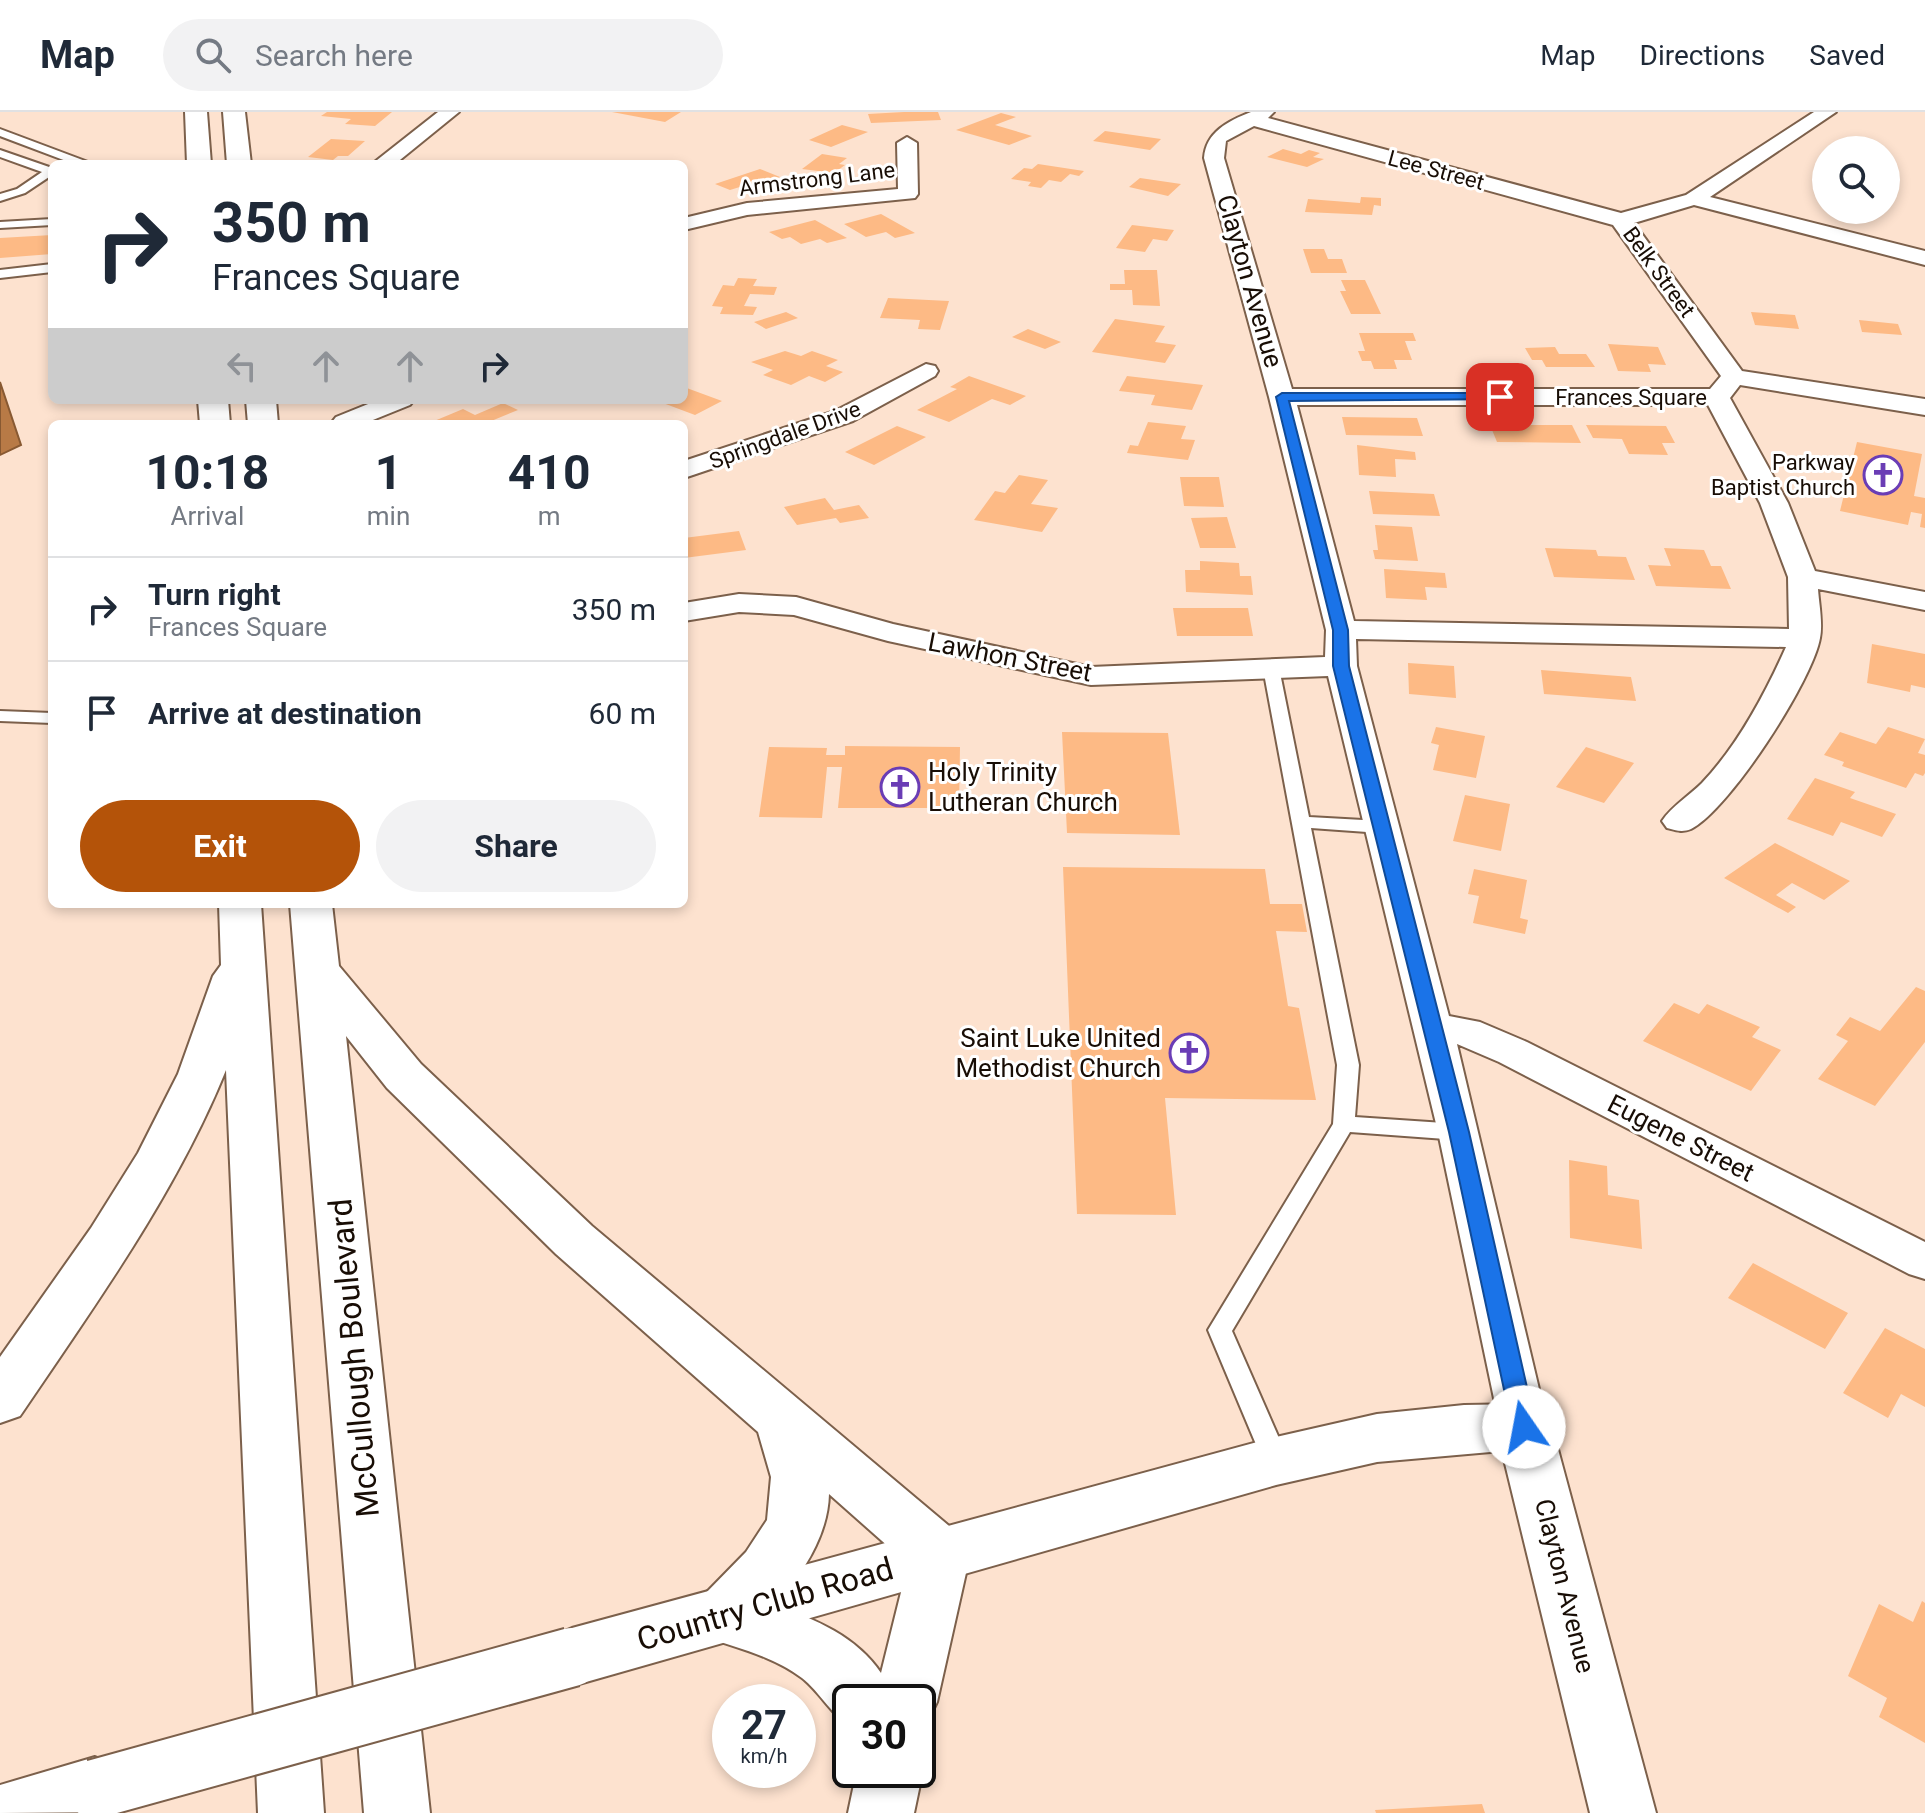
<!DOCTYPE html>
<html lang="en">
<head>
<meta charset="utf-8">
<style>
  :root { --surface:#fff; --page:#f2f2f3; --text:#1f2937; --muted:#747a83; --line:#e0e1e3; --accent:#b45309 }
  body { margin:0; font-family:Roboto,sans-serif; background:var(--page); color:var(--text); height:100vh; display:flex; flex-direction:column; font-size:30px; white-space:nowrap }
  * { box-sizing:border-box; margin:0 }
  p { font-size:26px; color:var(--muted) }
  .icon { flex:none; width:44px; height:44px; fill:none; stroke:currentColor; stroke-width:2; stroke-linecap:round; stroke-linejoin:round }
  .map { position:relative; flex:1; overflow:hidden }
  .drawer { position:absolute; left:48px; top:308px; width:640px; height:488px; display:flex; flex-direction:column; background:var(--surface); border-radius:12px; box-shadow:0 4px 12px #0003 }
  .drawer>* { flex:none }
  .banner { position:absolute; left:48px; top:48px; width:640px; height:244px; border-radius:12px; box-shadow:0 4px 12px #0003; background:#fff; color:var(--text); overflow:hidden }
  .buttons { position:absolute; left:1812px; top:24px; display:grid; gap:16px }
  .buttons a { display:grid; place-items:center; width:88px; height:88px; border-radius:50%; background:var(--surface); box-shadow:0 4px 12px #0003; font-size:40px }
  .speed { position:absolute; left:712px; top:1572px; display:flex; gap:16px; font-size:40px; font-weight:700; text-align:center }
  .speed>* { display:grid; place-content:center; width:104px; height:104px; border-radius:50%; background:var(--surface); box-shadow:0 4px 12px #0003; line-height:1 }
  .speed small { font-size:20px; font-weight:400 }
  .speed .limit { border:4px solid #111; border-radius:12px; background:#fff; color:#111 }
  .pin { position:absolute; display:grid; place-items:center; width:68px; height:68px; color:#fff; margin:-34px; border-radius:16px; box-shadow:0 4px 12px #0006 }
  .me { position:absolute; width:88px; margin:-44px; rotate:348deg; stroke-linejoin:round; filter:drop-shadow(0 0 6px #0008) }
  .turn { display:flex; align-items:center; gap:28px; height:168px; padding:0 32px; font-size:36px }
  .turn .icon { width:104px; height:104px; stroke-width:2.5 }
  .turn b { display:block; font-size:56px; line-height:68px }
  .lanes { display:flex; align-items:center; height:76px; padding:0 32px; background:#0003; justify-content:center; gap:40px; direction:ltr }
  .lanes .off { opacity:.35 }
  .eta { display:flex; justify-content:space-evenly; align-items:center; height:136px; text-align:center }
  .eta b { font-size:48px; font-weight:700; line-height:56px }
  .button { display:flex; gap:16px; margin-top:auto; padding:16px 32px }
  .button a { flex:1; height:92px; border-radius:48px; background:var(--accent); color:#fff; font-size:32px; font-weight:700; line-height:92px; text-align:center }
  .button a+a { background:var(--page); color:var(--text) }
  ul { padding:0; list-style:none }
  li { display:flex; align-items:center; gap:24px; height:104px; padding:0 32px; border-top:2px solid var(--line) }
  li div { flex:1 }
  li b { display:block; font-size:30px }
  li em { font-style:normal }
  header { display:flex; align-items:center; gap:48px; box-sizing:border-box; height:112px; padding:0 40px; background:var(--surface); border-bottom:2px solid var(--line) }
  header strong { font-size:38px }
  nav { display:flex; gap:44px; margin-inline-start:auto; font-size:28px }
  .search { width:560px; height:72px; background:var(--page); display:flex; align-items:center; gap:20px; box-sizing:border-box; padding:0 28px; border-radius:44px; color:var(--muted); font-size:30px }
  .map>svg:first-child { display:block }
</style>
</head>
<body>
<header>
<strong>Map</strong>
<div class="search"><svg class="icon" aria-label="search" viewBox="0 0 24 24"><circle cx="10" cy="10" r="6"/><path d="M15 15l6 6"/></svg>Search here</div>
<nav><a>Map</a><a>Directions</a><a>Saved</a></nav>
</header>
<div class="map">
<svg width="1925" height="1701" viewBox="0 0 1925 1701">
  <rect width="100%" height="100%" fill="#fde2cf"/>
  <!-- water -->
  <path fill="#b87a46" stroke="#885932" stroke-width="2" d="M0,270L21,333L0,343Z"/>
  <!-- building -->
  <path fill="#fdba85" d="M327,0H392L375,14L345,12L351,7L321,4Z
    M612,0H681L665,10Z
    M904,0H938L941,8L871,11L868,2Z
    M1001,1L1016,5L995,13L1032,24L1009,33L956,18Z
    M842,13L868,20L831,35L809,28Z
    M1105,19L1161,27L1150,38L1093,29Z
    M331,27L365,29L348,44H338L333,48L308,45Z
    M1283,37L1301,42L1309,38L1320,41L1313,45L1324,47L1307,55L1267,45Z
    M822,42L847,46L839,52L845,53L834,61L802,57Z
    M1038,52L1084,59L1079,64L1070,62L1061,70L1049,68L1041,76L1028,74L1031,70L1011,67L1024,56L1032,57Z
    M760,57L780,65L774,67L780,69L753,78L743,74L730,78L715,72Z
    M1140,66L1181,72L1168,84L1129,75Z
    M1361,85L1381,86V94L1374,93L1372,103L1305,100L1308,87L1360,91Z
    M881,102L915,121L895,126L886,120L866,125L844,112Z
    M815,108L847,126L827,131L820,127L801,132L790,125L782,127L769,120Z
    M1132,113L1174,118L1167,129L1153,127L1145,140L1116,136Z
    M52,123V142L0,146V126Z
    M1303,137H1324L1328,147H1342L1347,161H1311Z
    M1124,158H1157L1160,194L1133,193L1132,178H1110V172H1125Z
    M738,166L757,167L753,174L777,175L774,183L750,182L744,194L757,195L753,203L720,202L723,195L712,194L723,173L734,174Z
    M1341,168H1365L1381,202H1351L1340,179H1346Z
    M888,186L949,189L940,218L918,217L920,208L880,206Z
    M786,200L798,206L766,217L754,210Z
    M1751,200L1795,203L1799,217L1755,213Z
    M1115,207L1165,214L1155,230L1176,233L1165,251L1092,240Z
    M1859,208L1898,212L1902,223L1862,220Z
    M1028,217L1061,230L1045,237L1012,225Z
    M1359,221H1413L1416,229H1405L1412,248H1394L1397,257H1374L1371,249H1362L1358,239H1365Z
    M1608,232L1658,235L1666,253L1648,252L1651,260L1618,259Z
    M1555,235L1559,242H1586L1595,255H1546L1542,248H1532L1525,236Z
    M785,239L801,244L812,239L838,248L826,254L843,260L825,270L809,264L791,273L763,263L773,258L751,250Z
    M969,264L1026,284L1010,293L992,287L949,310L917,298L957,277L950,275Z
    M1127,264L1203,273L1192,298L1151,293L1155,283L1119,279Z
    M684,275L722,289L695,303L663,291L684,288Z
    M503,291L518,298L484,312H427L463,297L475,303Z
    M1342,305L1417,306L1423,324L1346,323Z
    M1148,310L1186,314L1181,327L1195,328L1188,348L1127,341L1130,333L1138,334Z
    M1490,313H1572L1581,331L1497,330Z
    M1586,313L1666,314L1675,331H1662L1668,343L1629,342L1622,327L1593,326Z
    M897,314L926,325L874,353L845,340Z
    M1857,330L1922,342L1914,384L1925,386V416L1920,415L1922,402L1911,400L1908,413L1840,399Z
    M1357,333L1415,340L1416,348L1395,347L1396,365L1359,363Z
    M1019,363L1048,368L1031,392L1058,396L1042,420L974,408L995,379L1005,381Z
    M1180,365H1219L1224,395L1184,394Z
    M1369,379L1434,382L1440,404L1373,402Z
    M825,386L834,398L859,393L869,406L840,411L836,406L797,413L784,395Z
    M1227,405L1236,436H1200L1191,406Z
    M1375,413L1412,415L1418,449L1375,447L1373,438H1378Z
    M739,419L746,438L684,446V426Z
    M1545,436L1596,438L1598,444L1626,445L1635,468L1554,465Z
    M1664,436L1704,438L1711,454H1721L1731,477L1656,474L1648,453L1671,454Z
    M1200,449L1239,451L1240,464H1251L1253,483L1186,480L1185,458H1200Z
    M1384,457L1445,461L1447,476L1425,475L1427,488L1386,486Z
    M1173,496H1248L1253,524H1177Z
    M1872,532L1925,542V576L1911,573L1910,580L1867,571Z
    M1408,551L1454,554L1456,586L1409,582Z
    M1541,558L1631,565L1636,589L1544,582Z
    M1436,615L1485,624L1476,666L1433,658L1439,633L1431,631Z
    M1888,615L1925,627L1918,641L1925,643V661L1923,664L1915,661L1906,676L1842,654L1844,650L1824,643L1840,620L1876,632Z
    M1062,620L1168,621L1180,723L1067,721Z
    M845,634L960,635L959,696H838L842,655H827L822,706L759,705L769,635L827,636L826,643H845Z
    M1586,635L1634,651L1604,691L1556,675Z
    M1815,666L1855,680L1850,686L1896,702L1882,725L1841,710L1833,724L1787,707Z
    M1465,683L1510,692L1501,739L1453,729Z
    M1775,731L1850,769L1824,788L1792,771L1776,783L1796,795L1788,801L1724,766Z
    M1063,755L1265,757L1270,792H1302L1307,820L1276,819L1288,894L1299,896L1316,988L1165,986L1176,1103L1077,1102Z
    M1474,757L1527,768L1520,806L1528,808L1525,822L1473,811L1479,784L1468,782Z
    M1916,875L1925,879V930L1875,994L1818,967L1848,929L1836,923L1850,905L1880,919Z
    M1674,891L1699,902L1707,892L1760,915L1752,925L1781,938L1751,979L1643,929Z
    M1569,1048L1607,1054L1608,1083L1639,1088L1642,1137L1570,1126Z
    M1753,1151L1848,1201L1825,1237L1728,1186Z
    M1885,1216L1925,1237V1295L1901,1282L1888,1306L1843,1281Z
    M1922,1489L1925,1491V1631L1879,1605L1887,1586L1848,1564L1879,1492L1913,1510Z
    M1482,1692L1485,1701H1376L1375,1698Z"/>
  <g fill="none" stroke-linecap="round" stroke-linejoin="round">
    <defs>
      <path id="lane" d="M0,17L88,50L89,52H74L0,24Z
        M0,38L52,56V63L25,81L0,89V82L17,77L42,60L0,45Z
        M52,107V113L0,116V110Z
        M52,152V160L0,166V158Z
        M1271,551L1279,556L1309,705L1381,709L1390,715L1381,721L1311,716L1359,953L1355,1005L1459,1012L1467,1014L1470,1020L1467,1026L1459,1028L1350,1020L1232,1219L1289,1349L1285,1357L1276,1360L1267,1357L1263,1349L1208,1218L1333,1012L1337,953L1263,556Z
        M0,599L52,601V611L0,609Z"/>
      <path id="street" d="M438,0H459L395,52H372Z
        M1251,0H1274L1268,6L1621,101L1686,83L1814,0H1836L1710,85L1925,139V153L1694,93L1634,111L1742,259L1925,287V303L1740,273L1730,286L1788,391L1815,459L1925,480V498L1818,477C1819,492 1823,511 1820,526C1813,568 1729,698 1691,717C1682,721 1675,718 1667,716L1662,709C1672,694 1689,684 1702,671C1738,633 1765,582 1786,535L1356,527L1357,554L1449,904L1480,910L1527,930L1925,1130V1167L1909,1162L1499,950L1457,932L1548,1315L1541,1329L1524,1335L1507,1329L1500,1315L1438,1020L1328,564L1091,573L888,529L794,503L739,500L684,509V491L739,482L796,485L893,512L1091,555L1325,545L1326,518L1269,285L1204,46C1206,20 1228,9 1251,0ZM1254,14L1613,113L1721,264L1710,277H1292L1224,46L1226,29ZM1297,293H1708L1760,391L1788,465L1789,517L1354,509Z
        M907,25L917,31L918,82L915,86L747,103L684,118V106L747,91L898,77L897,31Z
        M926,252L935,254L938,259L935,264L853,309L684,366V349L835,299Z
        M378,288H414L410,293L363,312L332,310L336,305Z"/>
      <path id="secondary" d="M1524,1292L1544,1298L1552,1315L1656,1701H1590L1502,1339L1377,1350L1276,1373L572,1574L550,1565L541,1545L550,1525L572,1516L1276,1325L1377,1302L1464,1293Z
        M95,1645L118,1654L128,1677L118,1700L0,1701V1673Z"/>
      <path id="highway" d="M185,0H207L211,52H187Z
        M223,0H245L251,52H227Z
        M198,288H228L230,312H200Z
        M246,288H276L278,312H248Z
        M219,792H261L324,1701H258L226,958C175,1083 95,1193 20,1304L0,1311V1245L91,1116L138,1041L178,962L213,864L221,853Z
        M290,792H332L339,854L421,952L592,1114L961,1424L970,1443L937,1590L927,1611L918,1615V1590H850V1614C837,1609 818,1578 802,1566C773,1544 737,1536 703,1524L694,1504L703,1484L746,1440L767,1408L771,1365L758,1320L556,1142L387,976L346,924L430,1701H364ZM829,1382L908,1452L881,1561C856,1524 816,1508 776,1493C802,1462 828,1424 829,1382Z
        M918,1647L923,1658L914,1701H848L857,1658H918Z"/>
    </defs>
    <!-- lane casing -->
    <use href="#lane" stroke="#7c604b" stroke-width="4"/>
    <!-- street casing -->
    <use href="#street" stroke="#7c604b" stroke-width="4"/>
    <!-- secondary casing -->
    <use href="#secondary" stroke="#7c604b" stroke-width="4"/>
    <!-- highway casing -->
    <use href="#highway" stroke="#7c604b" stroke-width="4"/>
    <!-- lane -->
    <use href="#lane" fill="#fff" fill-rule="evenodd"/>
    <!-- street -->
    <use href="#street" fill="#fff" fill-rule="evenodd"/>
    <!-- secondary -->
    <use href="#secondary" fill="#fff" fill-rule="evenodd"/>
    <!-- highway -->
    <use href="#highway" fill="#fff" fill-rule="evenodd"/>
    <defs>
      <path id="secondary-bridge" d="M95,1677L572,1545"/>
    </defs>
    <!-- secondary-bridge casing -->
    <use href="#secondary-bridge" stroke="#7c604b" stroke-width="62" stroke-linecap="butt"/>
    <!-- secondary-bridge -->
    <use href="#secondary-bridge" stroke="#fff" stroke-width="58"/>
  </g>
  <!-- route -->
  <path fill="#1a73e8" stroke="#114b97" stroke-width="2" d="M1500,281L1504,282V287L1289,289L1348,518L1349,554L1469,1020L1536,1315L1532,1322L1524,1325L1516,1322L1512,1315L1449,1020L1333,554V518L1276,285L1282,281Z"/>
  <!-- icons -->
  <defs>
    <symbol id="church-ring" viewBox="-11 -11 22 22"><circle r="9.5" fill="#fff" stroke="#6a3db5" stroke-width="1.5"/><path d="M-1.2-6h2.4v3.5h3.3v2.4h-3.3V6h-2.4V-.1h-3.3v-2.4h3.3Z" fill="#6a3db5"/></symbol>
  </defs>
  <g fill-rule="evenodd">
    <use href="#church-ring" x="1861" y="341" width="44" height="44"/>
    <use href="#church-ring" x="878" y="653" width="44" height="44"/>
    <use href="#church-ring" x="1167" y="919" width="44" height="44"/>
  </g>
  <g text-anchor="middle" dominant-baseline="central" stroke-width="6" stroke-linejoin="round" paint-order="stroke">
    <!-- far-street labels -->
    <g font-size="22" fill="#180d05" stroke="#fff">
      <text transform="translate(1436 58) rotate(15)">Lee Street</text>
      <text transform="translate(817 67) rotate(-7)">Armstrong Lane</text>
      <text transform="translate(1659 160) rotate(54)">Belk Street</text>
      <text x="1631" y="285">Frances Square</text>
      <text transform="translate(785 323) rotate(-20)">Springdale Drive</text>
    </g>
    <!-- far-poi labels -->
    <g font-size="22" fill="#180d05" stroke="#fff" text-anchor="end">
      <text x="1855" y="350">Parkway<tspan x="1855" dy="25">Baptist Church</tspan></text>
    </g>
    <!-- street labels -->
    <g font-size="26" fill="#180d05" stroke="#fff">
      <text transform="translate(1250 169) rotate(74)">Clayton Avenue</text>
      <text transform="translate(1010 545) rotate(11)">Lawhon Street</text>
      <text transform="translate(1681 1026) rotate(27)">Eugene Street</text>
      <text transform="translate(1565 1474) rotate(76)">Clayton Avenue</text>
    </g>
    <!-- poi labels -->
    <g font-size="26" fill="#180d05" stroke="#fff" text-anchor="start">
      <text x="928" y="660">Holy Trinity<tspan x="928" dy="30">Lutheran Church</tspan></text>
      <text x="1161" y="926" text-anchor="end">Saint Luke United<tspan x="1161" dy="30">Methodist Church</tspan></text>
    </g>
    <!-- near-street labels -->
    <g font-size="32" fill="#180d05" stroke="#fff">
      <text transform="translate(354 1246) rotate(-95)">McCullough Boulevard</text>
      <text transform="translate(765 1492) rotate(-16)">Country Club Road</text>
    </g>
  </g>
</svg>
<div class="buttons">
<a><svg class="icon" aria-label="search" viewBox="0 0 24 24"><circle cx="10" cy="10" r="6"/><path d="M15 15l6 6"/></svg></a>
</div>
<div class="speed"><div>27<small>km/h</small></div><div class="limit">30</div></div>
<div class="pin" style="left:1500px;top:285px;background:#d93025"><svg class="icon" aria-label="arrive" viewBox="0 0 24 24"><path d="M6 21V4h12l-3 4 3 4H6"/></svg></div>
<svg class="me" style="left:1524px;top:1315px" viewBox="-20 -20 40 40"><circle r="19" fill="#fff"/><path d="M0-13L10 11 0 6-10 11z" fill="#1a73e8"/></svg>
<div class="banner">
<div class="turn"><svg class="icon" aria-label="right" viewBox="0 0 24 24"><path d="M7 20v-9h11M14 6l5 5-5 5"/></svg><div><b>350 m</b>Frances Square</div></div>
<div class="lanes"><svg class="icon off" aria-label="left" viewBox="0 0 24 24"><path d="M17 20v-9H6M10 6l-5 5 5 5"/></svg><svg class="icon off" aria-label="ahead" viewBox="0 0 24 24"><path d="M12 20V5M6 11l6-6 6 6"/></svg><svg class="icon off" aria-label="ahead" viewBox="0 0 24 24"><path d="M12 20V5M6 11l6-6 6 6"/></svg><svg class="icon" aria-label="right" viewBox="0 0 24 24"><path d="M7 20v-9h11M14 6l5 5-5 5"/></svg></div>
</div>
<section class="drawer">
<div class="eta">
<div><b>10:18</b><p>Arrival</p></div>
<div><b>1</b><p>min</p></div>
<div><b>410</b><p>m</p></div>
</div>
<ul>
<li><svg class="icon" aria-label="right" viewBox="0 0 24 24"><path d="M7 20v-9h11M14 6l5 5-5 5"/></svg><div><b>Turn right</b><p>Frances Square</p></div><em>350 m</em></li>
<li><svg class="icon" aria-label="arrive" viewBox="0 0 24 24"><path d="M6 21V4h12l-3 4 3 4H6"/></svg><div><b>Arrive at destination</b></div><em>60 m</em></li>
</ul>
<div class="button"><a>Exit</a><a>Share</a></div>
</section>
</div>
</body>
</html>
